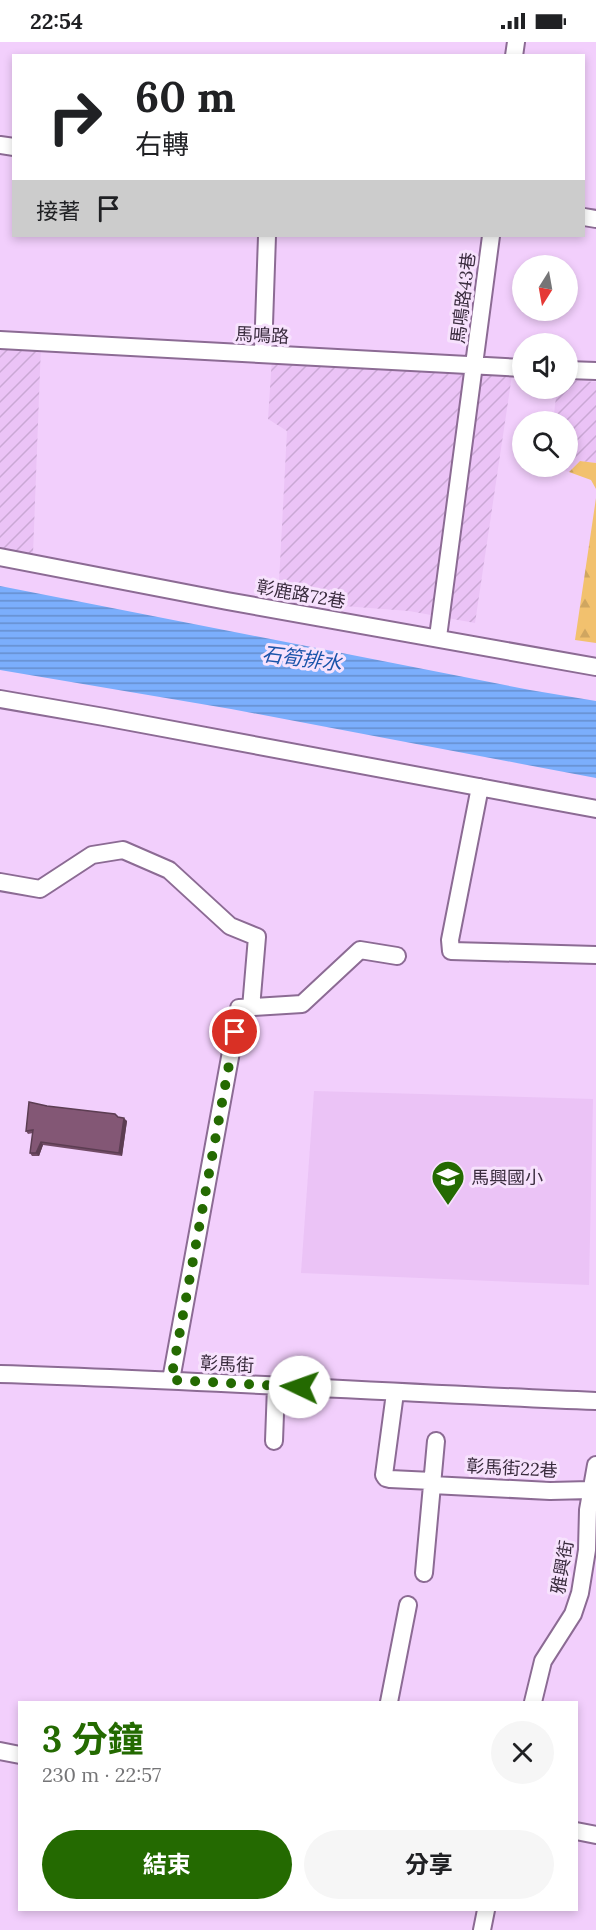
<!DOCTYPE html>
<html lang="zh-TW">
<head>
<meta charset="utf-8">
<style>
  :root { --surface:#fff; --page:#f6f6f6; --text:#202124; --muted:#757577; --accent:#246a01 }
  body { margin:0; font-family:Lora,"Noto Sans TC",serif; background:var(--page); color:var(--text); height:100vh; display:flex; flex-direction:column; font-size:22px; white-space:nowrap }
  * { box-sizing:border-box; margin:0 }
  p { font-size:20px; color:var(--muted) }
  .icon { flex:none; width:33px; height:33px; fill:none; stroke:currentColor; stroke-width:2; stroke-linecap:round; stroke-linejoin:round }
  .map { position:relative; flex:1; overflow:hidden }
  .details { position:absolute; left:18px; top:1659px; width:560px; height:210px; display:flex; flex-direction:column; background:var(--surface); border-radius:0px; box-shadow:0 3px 9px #0003 }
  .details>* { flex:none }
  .banner { position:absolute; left:12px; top:12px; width:573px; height:183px; border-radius:0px; box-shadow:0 3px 9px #0003; background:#fff; color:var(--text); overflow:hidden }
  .needle { width:39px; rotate:191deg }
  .controls { position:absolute; left:512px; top:213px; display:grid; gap:12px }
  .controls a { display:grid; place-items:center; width:66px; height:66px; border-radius:50%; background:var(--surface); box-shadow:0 3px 9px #0003; font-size:30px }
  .pin { position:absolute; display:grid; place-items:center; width:51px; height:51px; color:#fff; margin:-26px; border:3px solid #fff; border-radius:50%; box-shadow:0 2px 6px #0007 }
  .me { position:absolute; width:66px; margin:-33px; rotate:273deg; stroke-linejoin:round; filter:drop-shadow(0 0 4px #0008) }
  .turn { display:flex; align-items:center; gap:21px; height:126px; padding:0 24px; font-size:27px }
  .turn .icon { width:78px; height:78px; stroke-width:2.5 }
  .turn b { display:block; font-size:42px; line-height:51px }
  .then { display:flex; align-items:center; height:57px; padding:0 24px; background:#0003; gap:12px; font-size:22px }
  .round { display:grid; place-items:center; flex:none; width:63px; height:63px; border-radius:32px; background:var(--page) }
  .summary { display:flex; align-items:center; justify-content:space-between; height:102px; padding:0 24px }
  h1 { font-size:36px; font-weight:700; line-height:45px; color:var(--accent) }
  .action { display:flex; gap:12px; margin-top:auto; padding:12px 24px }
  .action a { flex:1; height:69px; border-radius:36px; background:var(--accent); color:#fff; font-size:24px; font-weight:700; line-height:69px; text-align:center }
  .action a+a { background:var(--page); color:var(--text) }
  .status { display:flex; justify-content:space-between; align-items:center; height:42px; padding:0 30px; background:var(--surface); direction:ltr }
  .status svg { height:16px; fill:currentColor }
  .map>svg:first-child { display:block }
</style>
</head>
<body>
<div class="status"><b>22:54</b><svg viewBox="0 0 49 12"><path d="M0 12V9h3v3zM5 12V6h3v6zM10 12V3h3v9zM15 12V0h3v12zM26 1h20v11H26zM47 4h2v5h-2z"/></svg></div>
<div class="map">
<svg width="596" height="1888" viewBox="0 0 596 1888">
  <defs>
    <pattern id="industrial-furrows" width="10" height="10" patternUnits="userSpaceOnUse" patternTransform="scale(1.5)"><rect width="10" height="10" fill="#ebc3f6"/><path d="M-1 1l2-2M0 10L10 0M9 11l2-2" fill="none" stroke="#caa8d4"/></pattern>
    <pattern id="forest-firs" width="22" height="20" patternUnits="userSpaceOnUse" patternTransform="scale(1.5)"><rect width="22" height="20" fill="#f2c16e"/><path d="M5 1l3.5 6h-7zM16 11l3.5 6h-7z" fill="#d0a660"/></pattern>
    <pattern id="water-rules" width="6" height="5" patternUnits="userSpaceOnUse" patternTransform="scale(1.5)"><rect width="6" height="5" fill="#7baefc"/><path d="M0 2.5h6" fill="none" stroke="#668ecd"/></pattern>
  </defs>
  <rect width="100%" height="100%" fill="#f2cffc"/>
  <!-- built -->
  <path fill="#ebc3f6" d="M314,1049L593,1057L589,1243L301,1231Z"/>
  <!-- industrial -->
  <path fill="url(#industrial-furrows)" d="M0,298L41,303L33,512L0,507Z
    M272,316L512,333L475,581L409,569L278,559L287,389L268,377Z
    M567,338L596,340V421L580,419L569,430L554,425L567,424V380H553L557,347L567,346Z"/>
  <!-- forest -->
  <path fill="url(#forest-firs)" d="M580,419L596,421V447L591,438L569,430Z
    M596,456V601L575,598Z"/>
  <!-- water -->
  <path fill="url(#water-rules)" d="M0,544L530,648L596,659V736L231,667L0,628Z"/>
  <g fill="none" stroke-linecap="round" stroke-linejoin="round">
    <defs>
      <path id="minor" d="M514,14L516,0
        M0,103L14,105
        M584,175L596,177
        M0,298L522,326
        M263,312L267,194
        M567,328L596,329
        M0,515L227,559L596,625
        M438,595L491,194
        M0,657L104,675L596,767
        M480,745L450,898L451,909L596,913
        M0,840L40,847L92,813L123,808L169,828L230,884L257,895L251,966
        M0,1332C199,1338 397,1351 596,1359
        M171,1338L239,966L302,962L360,908L397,914
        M395,1351L384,1433L386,1436L390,1437L432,1439
        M274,1399L276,1344
        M432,1443L550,1449L590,1448
        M424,1531L436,1399
        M389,1660L408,1563
        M533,1660L543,1619L573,1572L580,1551L587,1508L588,1468L596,1423
        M0,1709L20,1713
        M576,1789L596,1793
        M482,1888L486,1868"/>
    </defs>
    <!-- minor casing -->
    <use href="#minor" stroke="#8c6b94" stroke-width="20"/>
    <!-- minor -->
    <use href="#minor" stroke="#fff" stroke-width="16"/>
  </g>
  <!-- wall -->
  <path fill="#714b65" d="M47,1064L118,1075L127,1079L122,1114L43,1103L39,1114H32L30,1111L33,1091L28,1092L26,1089Z"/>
  <!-- shaded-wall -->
  <path fill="#5c3d52" d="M124,1076L127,1079L122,1114L119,1111Z
    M41,1100L43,1103L39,1114L36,1111Z"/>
  <!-- building -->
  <path fill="#835775" stroke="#5c3d52" stroke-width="1.5" d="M29,1060L47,1064L115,1072L118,1075L124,1076L119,1111L41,1100L36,1111H30L33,1088L26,1089Z"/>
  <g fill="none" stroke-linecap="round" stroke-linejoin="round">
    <!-- route -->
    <path stroke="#246a01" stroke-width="10" stroke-dasharray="0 18" d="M235,990L171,1338L300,1345"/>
  </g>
  <!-- icons -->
  <defs>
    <symbol id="school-pin" viewBox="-11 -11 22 30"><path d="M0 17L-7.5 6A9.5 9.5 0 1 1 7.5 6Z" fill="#246a01" stroke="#f7e2fd"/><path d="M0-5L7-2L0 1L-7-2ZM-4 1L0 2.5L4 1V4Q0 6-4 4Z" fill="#fff"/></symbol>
  </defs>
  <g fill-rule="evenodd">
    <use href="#school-pin" x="429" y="1116" width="38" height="52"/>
  </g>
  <g text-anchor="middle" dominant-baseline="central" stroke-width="6" stroke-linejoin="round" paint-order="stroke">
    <!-- street labels -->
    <g font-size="18" fill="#3a2c3e" stroke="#f7e2fd">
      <text transform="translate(463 256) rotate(-83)">馬鳴路43巷</text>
      <text transform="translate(262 293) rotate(3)">馬鳴路</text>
      <text transform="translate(301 552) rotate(10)">彰鹿路72巷</text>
      <text transform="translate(227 1322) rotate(3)">彰馬街</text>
      <text transform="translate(512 1426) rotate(3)">彰馬街22巷</text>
      <text transform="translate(562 1525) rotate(-80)">雅興街</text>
    </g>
    <!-- poi labels -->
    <g font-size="18" fill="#3a2c3e" stroke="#f7e2fd" text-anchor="start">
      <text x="471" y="1135">馬興國小</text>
    </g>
    <!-- water labels -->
    <g font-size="20" font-style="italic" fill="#1a54aa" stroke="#f7e2fd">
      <text transform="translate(302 616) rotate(7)">石筍排水</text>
    </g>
  </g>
</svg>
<div class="controls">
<a><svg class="needle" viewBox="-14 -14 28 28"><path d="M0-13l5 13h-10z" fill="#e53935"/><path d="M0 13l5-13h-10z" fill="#757577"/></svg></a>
<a><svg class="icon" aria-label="sound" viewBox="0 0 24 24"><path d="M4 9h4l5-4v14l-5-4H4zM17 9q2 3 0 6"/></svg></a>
<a><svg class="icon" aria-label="search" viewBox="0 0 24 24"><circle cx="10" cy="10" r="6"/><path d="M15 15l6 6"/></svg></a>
</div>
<div class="pin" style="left:235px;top:990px;background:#d93025"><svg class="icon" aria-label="arrive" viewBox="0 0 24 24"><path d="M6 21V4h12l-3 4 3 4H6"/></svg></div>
<svg class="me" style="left:300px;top:1345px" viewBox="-20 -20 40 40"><circle r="19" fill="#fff"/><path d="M0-13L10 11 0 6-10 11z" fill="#246a01"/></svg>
<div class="banner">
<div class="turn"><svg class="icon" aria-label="right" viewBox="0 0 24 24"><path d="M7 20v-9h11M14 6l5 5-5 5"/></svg><div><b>60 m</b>右轉</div></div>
<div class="then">接著<svg class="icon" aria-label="arrive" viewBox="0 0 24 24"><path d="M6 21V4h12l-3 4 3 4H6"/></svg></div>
</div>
<section class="details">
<div class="summary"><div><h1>3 分鐘</h1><p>230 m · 22:57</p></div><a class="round"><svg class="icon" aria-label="close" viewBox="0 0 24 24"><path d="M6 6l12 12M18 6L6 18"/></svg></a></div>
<div class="action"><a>結束</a><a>分享</a></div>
</section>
</div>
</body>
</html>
